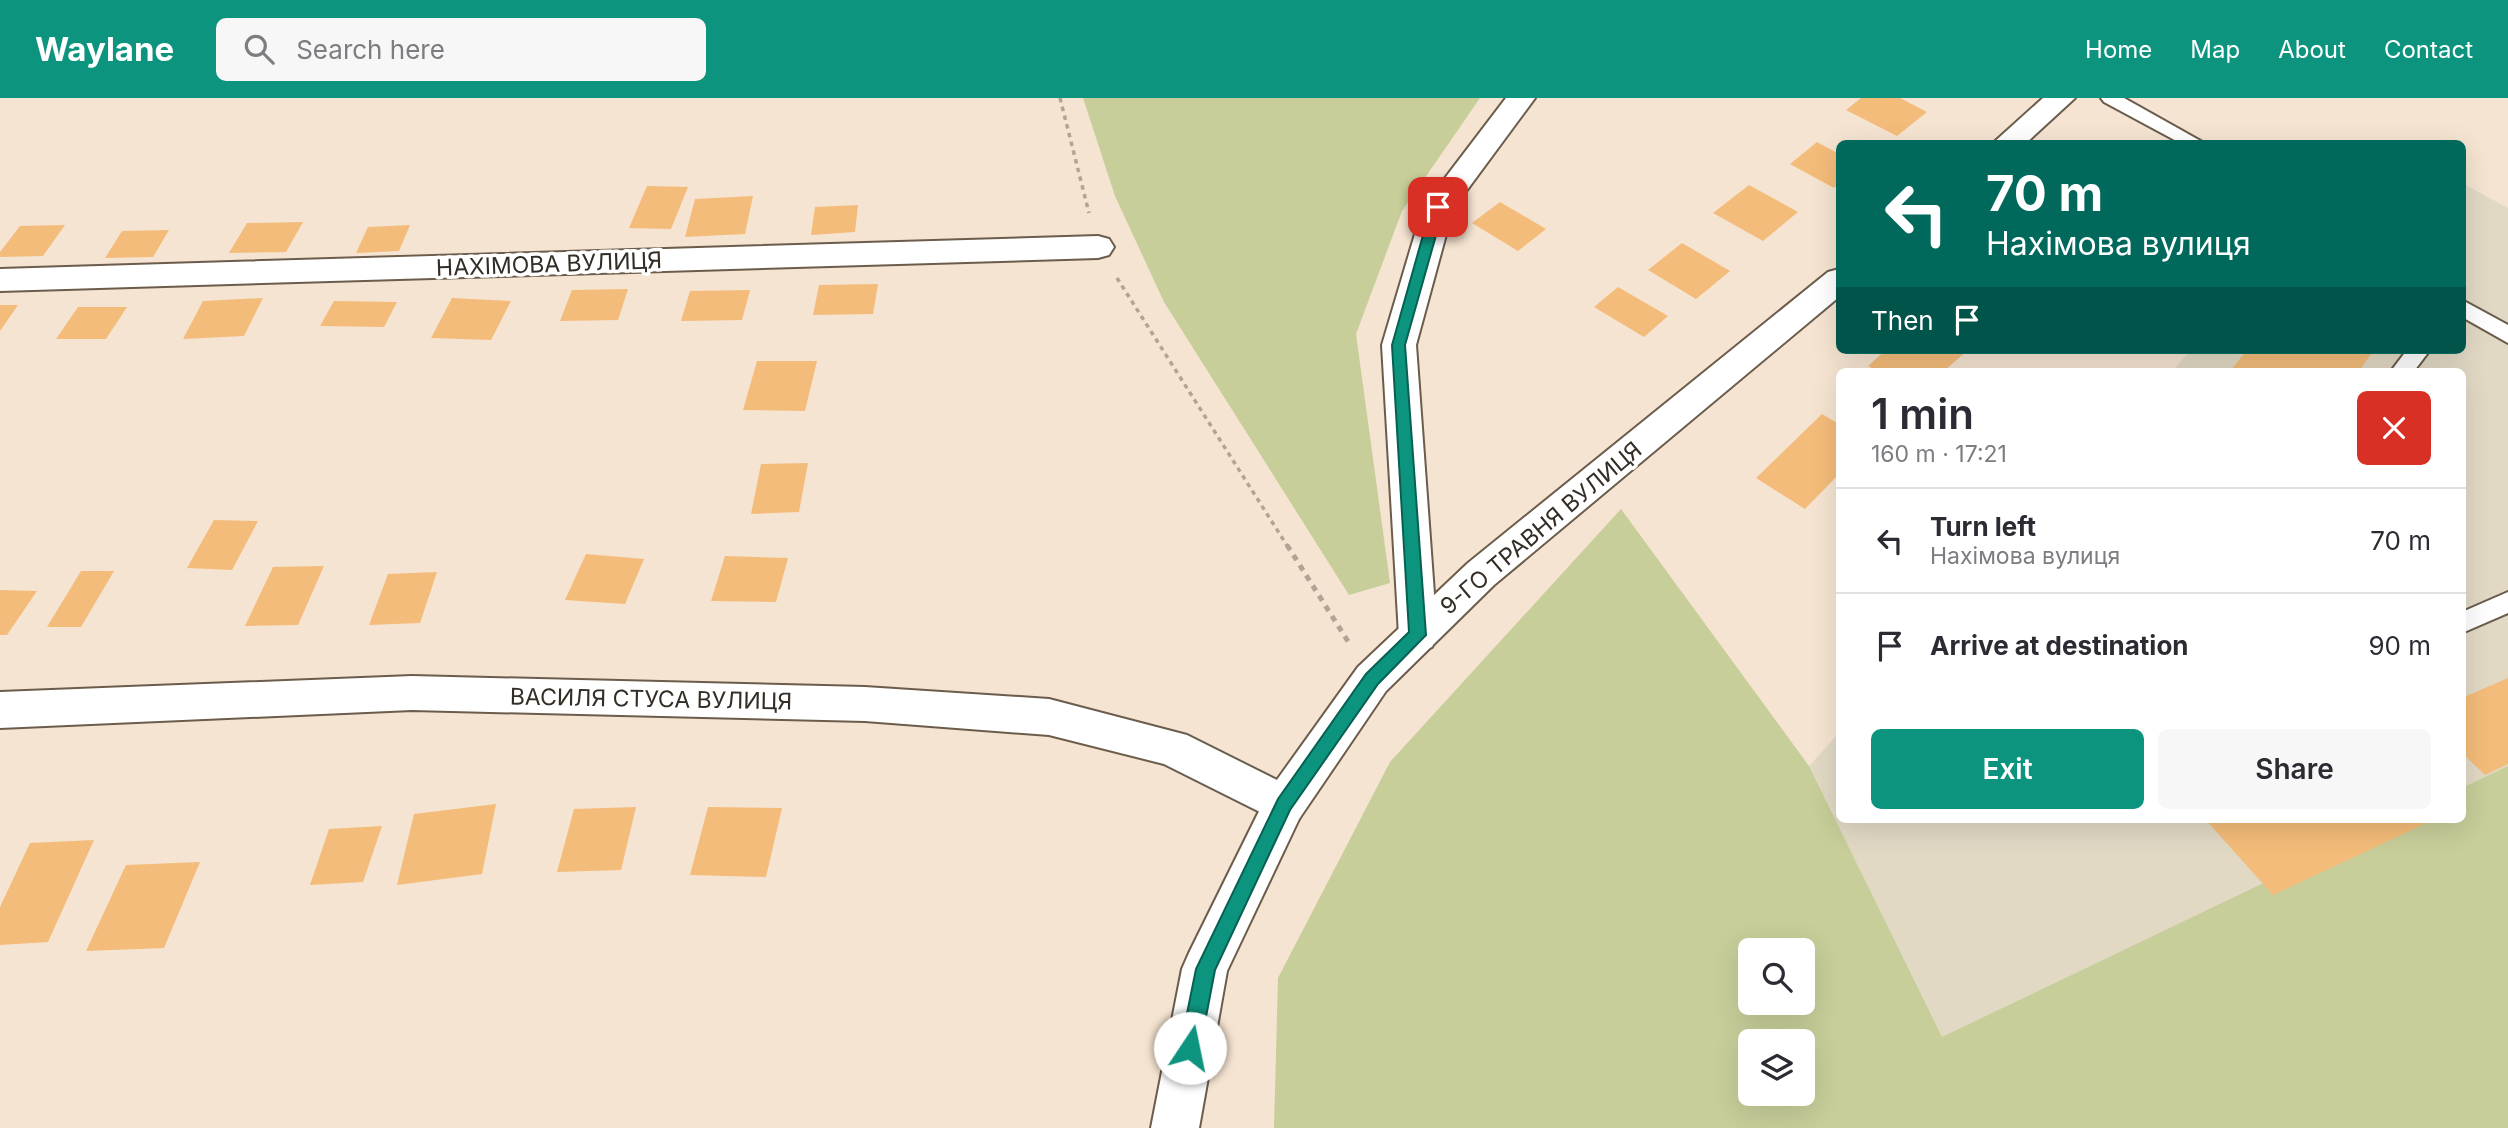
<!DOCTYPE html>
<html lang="en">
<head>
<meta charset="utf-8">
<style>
  :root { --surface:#fff; --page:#f7f7f7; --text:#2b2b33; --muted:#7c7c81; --line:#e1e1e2; --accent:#0d947e }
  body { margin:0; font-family:Inter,sans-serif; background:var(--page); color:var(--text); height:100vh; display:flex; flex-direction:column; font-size:26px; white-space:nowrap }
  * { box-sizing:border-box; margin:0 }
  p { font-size:23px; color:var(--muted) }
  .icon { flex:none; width:38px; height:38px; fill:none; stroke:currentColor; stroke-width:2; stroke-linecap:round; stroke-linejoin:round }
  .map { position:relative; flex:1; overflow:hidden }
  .details { position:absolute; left:1836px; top:270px; width:630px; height:455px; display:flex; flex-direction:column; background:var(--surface); border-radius:10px; box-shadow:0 7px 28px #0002 }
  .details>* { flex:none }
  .guide { position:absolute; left:1836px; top:42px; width:630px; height:214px; border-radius:10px; box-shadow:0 7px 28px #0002; background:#00695c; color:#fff; overflow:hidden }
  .controls { position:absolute; left:1738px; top:840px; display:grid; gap:14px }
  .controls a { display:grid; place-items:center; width:77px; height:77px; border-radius:10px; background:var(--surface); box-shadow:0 7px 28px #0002; font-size:35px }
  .pin { position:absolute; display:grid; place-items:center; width:60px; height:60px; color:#fff; margin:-30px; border-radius:14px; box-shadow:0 4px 10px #0006 }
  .me { position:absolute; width:77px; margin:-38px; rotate:11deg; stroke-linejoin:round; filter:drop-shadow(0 0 5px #0008) }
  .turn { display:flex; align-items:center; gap:24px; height:147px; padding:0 35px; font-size:32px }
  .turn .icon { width:91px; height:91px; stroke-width:2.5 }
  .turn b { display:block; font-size:49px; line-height:60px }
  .then { display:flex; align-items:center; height:66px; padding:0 35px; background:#0003; gap:14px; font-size:26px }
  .round { display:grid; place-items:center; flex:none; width:74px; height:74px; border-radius:10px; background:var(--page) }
  .summary { display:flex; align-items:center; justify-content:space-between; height:119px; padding:0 35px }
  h1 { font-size:42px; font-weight:600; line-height:52px }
  .primary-button { display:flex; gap:14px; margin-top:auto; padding:14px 35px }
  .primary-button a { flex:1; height:80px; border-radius:10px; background:var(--accent); color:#fff; font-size:28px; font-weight:600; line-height:80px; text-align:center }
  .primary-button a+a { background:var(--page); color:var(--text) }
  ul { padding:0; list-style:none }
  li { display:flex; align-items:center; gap:21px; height:105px; padding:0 35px; border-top:2px solid var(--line) }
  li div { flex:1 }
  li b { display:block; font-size:26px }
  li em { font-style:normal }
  header { display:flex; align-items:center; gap:42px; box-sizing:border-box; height:98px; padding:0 35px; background:var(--accent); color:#fff }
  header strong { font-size:33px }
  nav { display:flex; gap:38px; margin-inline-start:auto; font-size:24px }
  .search { width:490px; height:63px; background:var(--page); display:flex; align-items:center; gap:18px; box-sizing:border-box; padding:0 24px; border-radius:10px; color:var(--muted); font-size:26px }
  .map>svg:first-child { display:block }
</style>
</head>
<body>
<header>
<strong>Waylane</strong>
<div class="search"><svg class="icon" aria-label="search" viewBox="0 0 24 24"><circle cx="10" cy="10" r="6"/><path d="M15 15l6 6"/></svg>Search here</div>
<nav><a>Home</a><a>Map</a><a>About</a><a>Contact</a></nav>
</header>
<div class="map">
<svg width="2508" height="1030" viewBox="0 0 2508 1030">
  <rect width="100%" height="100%" fill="#f5e4d1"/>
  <!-- industrial -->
  <path fill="#e1d9c4" d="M2462,85L2508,110V682L2462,703V273H2172L2191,252H2462Z
    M1839,635V721H2423L1942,940L1809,668Z"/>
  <!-- green -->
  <path fill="#c7ce99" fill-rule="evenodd" d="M1083,0H1480L1402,113L1356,236L1390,485L1349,497L1164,204L1115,98Z
    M1621,411L1809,668L1942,939L2397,721H2462V690L2508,668V1030H1274L1278,880L1390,664ZM1750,852H1802V905H1750ZM1750,943H1802V996H1750Z"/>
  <!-- building -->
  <path fill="#f4bc7a" d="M1861,0H1900L1927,14L1897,38L1846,12Z
    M1817,44L1839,56V85L1834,90L1790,66Z
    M1749,87L1798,114L1763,143L1713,115Z
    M647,88L688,89L671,131L629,130Z
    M753,98L745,136L685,139L695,101Z
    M1500,104L1546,131L1518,153L1472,125Z
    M858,107L855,134L811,137L815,109Z
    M303,124L286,154L229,155L247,125Z
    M65,127L43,158L0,159V154L20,128Z
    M410,127L399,153L356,155L368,129Z
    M169,132L153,159L105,160L122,133Z
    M1682,145L1730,173L1696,201L1648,172Z
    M878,186L873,216L813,217L819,187Z
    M1618,189L1668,218L1644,239L1594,209Z
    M628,191L618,222L560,223L572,192Z
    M750,192L742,222L681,223L690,193Z
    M263,200L244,238L183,241L203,203Z
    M452,200L511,203L491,242L431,240Z
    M334,203L397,204L384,229L320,228Z
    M0,207H18L0,233Z
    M78,209H127L106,241H56Z
    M1886,252H1968L1944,273H1877L1868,268Z
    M2247,252H2374L2359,273H2230Z
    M757,263H817L805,313L743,312Z
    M1822,316L1839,326V376L1805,411L1756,380Z
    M808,365L799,414L751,416L761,366Z
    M214,422L258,423L232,472L187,470Z
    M586,456L644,461L625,506L565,502Z
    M725,458L788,460L776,504L711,503Z
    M324,468L298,527L245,528L273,469Z
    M81,473H114L81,529H47Z
    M437,474L420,525L369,527L388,476Z
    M0,492L37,493L7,537H0Z
    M2508,580V666L2485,677L2462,655V600Z
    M496,706L482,776L397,787L414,716Z
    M636,709L621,772L557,774L574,711Z
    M708,709L782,710L766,779L690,777Z
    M2205,721H2435L2273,797Z
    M382,728L363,784L310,787L329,731Z
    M94,742L48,844L0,847V809L30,745Z
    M200,764L164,850L86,853L126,767Z"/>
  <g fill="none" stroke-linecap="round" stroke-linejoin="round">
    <defs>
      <path id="lane" d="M2101,0H2124L2206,46H2182L2104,4Z
        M2462,202L2508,227V245L2462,219Z
        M2407,252H2430L2414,273H2391Z
        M2508,494V515L2462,535V514Z"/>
      <path id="street" d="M1506,0H1535L1453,111L1416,247L1437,537L1432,549L1418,553L1404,549L1399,537L1382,247L1423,109Z
        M1098,138L1109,141L1114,149L1109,157L1098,160L0,193V171Z
        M412,578L865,589L1049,601L1187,637L1299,693L1305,707L1299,721L1284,726L1164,666L1049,637L865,623L412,612L0,630V594Z"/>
      <path id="secondary" d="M2043,0H2075L2025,46H1992Z
        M1839,171V199L1494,487L1386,593L1299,721L1227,873L1199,1030H1151L1182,871L1189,855L1269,693L1358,569L1468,465L1828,174Z"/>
    </defs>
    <!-- lane casing -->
    <use href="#lane" stroke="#6b5c4b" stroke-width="4"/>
    <!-- street casing -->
    <use href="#street" stroke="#6b5c4b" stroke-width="4"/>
    <!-- secondary casing -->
    <use href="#secondary" stroke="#6b5c4b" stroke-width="4"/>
    <!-- path-far1 -->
    <path stroke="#b2a495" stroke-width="3.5" stroke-dasharray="4.5 4.5" stroke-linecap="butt" d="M1060,0L1089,115
      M1117,180L1288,449"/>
    <!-- path -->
    <path stroke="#b2a495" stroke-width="5" stroke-dasharray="6 6" stroke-linecap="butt" d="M1287,447L1349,545"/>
    <!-- lane -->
    <use href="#lane" fill="#fff" fill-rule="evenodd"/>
    <!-- street -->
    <use href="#street" fill="#fff" fill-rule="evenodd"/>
    <!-- secondary -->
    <use href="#secondary" fill="#fff" fill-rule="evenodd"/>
  </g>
  <!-- route -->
  <path fill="#0d947e" stroke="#086052" stroke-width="2" d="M1438,104L1444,109L1405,247L1426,537L1378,586L1290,712L1215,872L1200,950L1197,957L1190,960L1183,957L1180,950L1196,871L1278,701L1366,576L1409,534L1392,247L1431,109Z"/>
  <g text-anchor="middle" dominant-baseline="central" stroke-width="7" stroke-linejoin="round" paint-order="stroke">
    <!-- street labels -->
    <g font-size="23" fill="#332d25" stroke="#fff">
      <text transform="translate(549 166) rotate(-2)">НАХІМОВА ВУЛИЦЯ</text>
      <text transform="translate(1541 430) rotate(-40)">9-ГО ТРАВНЯ ВУЛИЦЯ</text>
      <text transform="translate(651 601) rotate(1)">ВАСИЛЯ СТУСА ВУЛИЦЯ</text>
    </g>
  </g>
</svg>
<div class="controls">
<a><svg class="icon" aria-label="search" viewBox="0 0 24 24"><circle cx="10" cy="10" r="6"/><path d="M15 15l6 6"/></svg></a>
<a><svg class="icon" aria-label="layers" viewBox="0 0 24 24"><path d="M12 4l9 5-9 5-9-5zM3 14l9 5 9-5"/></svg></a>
</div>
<div class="pin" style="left:1438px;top:109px;background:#d93025"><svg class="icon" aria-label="arrive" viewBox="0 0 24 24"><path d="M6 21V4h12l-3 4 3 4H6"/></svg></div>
<svg class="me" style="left:1190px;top:950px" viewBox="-20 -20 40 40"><circle r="19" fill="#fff"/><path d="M0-13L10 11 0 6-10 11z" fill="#0d947e"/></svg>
<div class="guide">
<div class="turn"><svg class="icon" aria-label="left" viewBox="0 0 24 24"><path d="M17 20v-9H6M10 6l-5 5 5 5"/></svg><div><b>70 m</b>Нахімова вулиця</div></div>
<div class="then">Then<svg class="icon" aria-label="arrive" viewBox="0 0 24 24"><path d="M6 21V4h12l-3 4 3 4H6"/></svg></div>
</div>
<section class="details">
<div class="summary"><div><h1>1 min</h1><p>160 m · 17:21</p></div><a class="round" style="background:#d93025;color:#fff"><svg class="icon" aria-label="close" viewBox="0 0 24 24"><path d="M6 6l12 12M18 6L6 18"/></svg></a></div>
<ul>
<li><svg class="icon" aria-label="left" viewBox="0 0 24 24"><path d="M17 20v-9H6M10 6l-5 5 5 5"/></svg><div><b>Turn left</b><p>Нахімова вулиця</p></div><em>70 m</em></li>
<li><svg class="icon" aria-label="arrive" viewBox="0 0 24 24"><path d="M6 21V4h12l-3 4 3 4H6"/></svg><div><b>Arrive at destination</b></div><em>90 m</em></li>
</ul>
<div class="primary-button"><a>Exit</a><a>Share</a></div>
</section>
</div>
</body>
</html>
